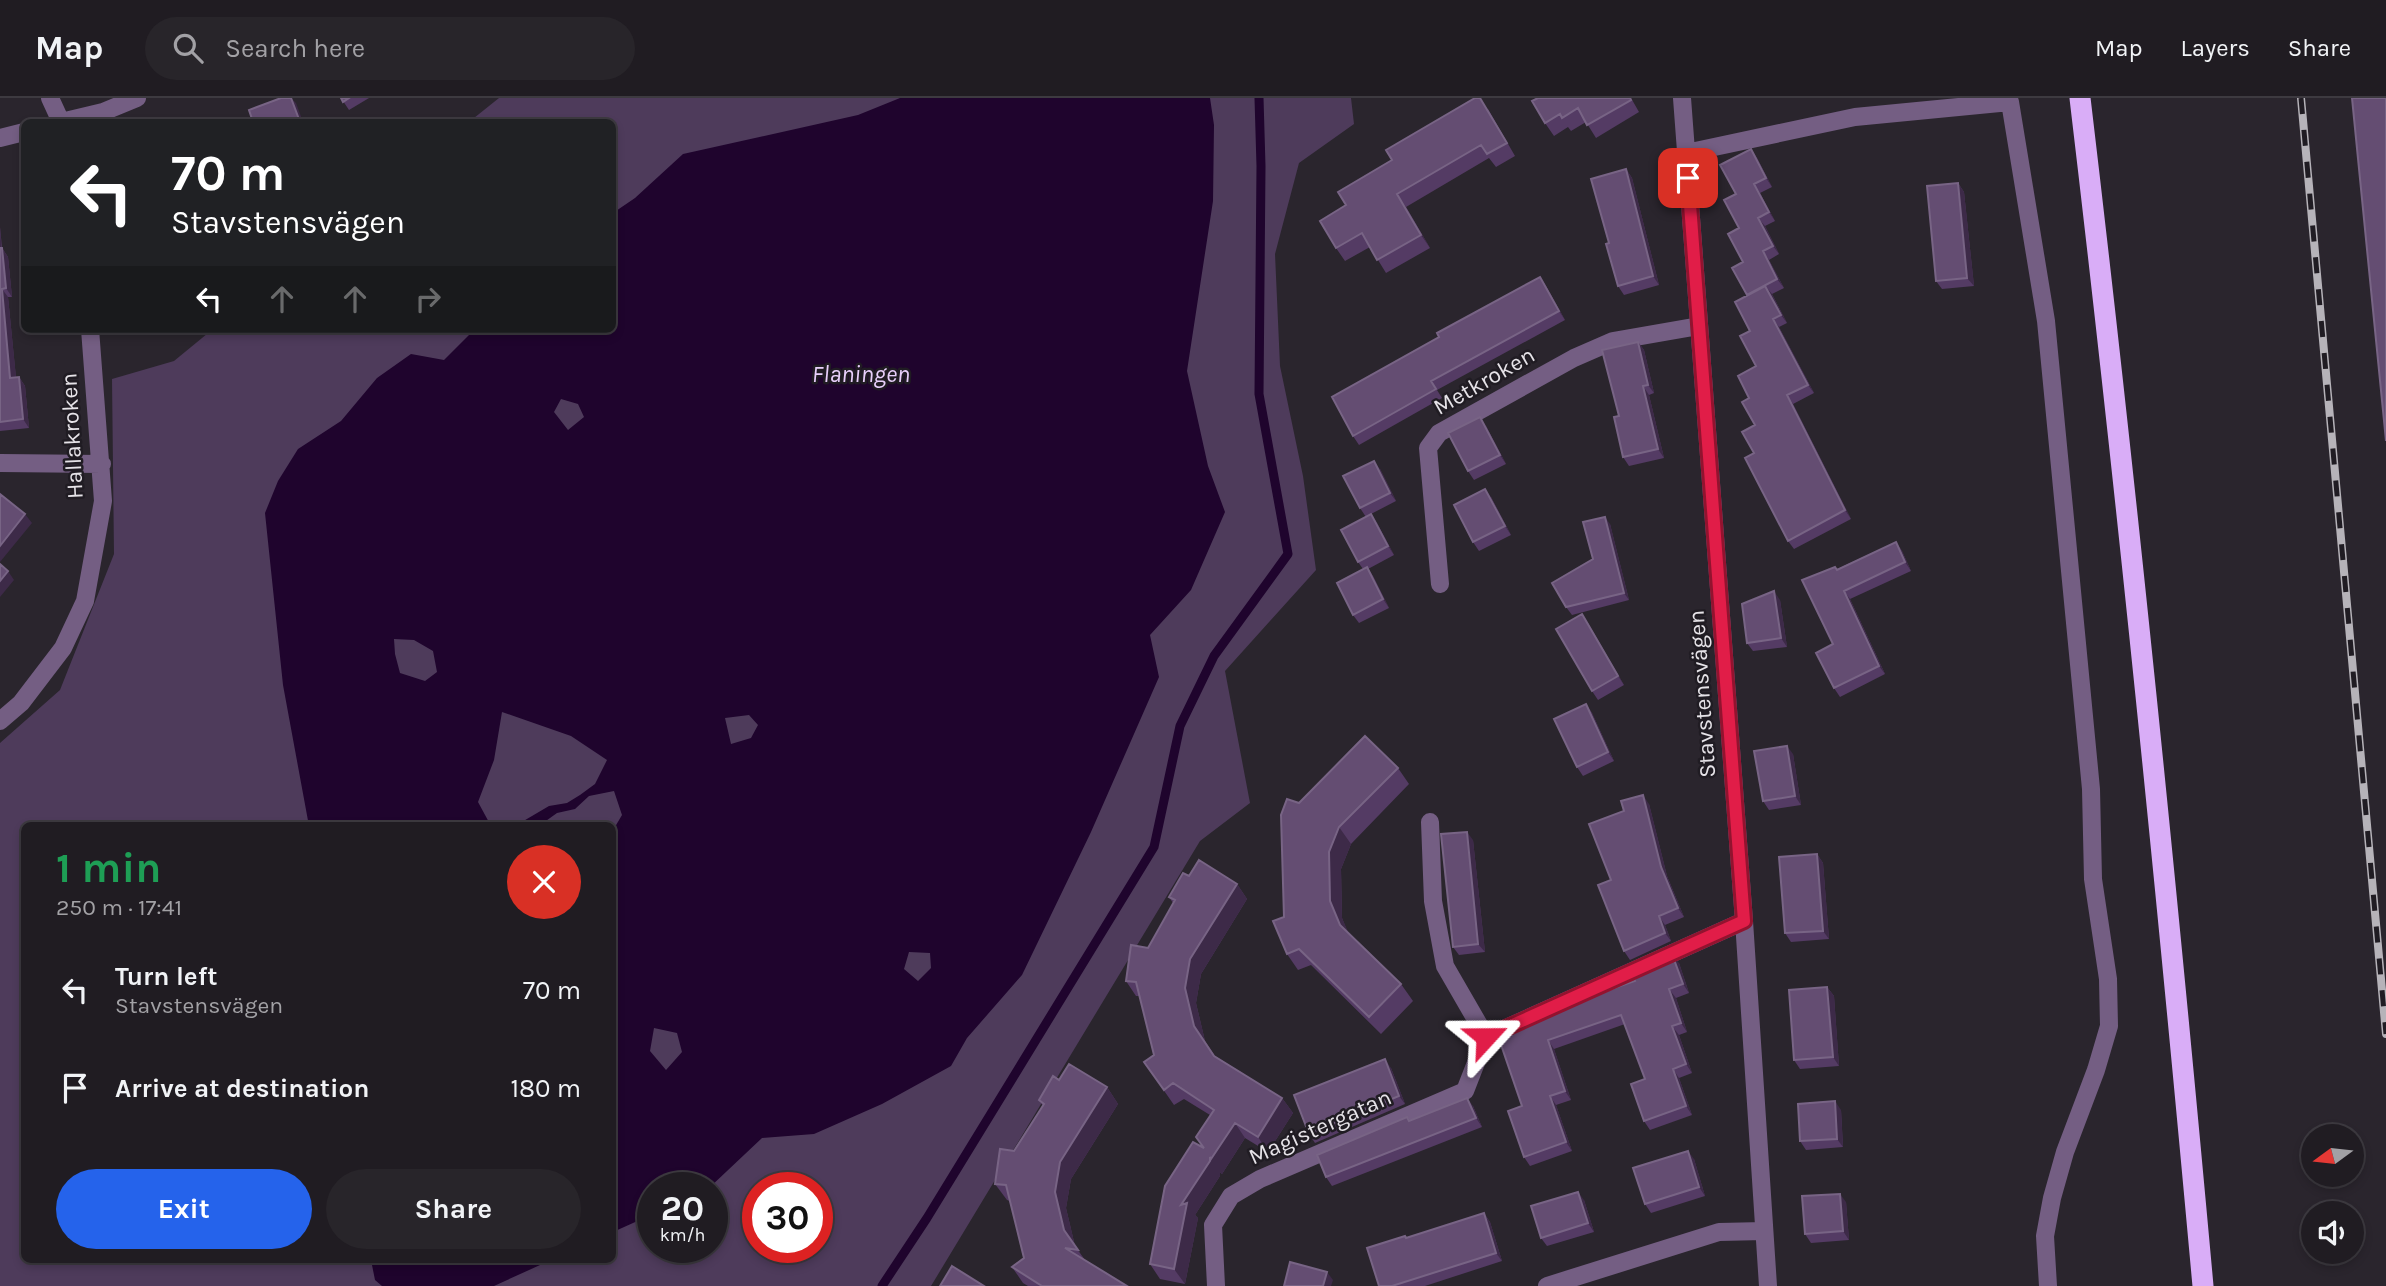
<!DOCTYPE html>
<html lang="en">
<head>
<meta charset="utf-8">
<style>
  :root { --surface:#201c22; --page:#28252a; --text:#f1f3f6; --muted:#a2a1a5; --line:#3d3a40; --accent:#2563eb }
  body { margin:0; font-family:Karla,sans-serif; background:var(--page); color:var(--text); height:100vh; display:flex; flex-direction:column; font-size:26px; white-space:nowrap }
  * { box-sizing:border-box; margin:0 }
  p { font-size:23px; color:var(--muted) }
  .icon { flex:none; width:38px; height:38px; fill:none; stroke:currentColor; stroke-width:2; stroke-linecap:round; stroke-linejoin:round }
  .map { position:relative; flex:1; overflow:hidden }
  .sheet { position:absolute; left:21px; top:724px; width:595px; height:441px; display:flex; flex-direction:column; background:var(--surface); border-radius:10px; box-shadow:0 4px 10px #0003,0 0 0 2px var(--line) }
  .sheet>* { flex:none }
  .top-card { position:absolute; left:21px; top:21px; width:595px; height:214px; border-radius:10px; box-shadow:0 4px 10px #0003,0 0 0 2px var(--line); background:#202124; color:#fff; overflow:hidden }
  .needle { width:46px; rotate:255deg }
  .tools { position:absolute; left:2301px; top:1026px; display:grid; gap:14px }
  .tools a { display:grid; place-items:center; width:63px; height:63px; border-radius:50%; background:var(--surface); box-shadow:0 4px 10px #0003,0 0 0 2px var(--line); font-size:35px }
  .speed { position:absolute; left:637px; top:1074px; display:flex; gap:14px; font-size:35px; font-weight:700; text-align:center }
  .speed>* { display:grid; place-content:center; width:91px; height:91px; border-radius:50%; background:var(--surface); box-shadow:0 4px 10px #0003,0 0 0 2px var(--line); line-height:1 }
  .speed small { font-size:18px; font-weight:400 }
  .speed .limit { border:10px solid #d22; background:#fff; color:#111 }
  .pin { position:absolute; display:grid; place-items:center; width:60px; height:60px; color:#fff; margin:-30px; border-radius:14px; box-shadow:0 4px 10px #0006 }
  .me { position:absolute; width:77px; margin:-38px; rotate:66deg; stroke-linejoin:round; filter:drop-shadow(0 0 5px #0008) }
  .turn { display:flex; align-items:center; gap:24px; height:147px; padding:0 35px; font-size:32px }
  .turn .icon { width:91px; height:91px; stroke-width:2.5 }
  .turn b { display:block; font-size:49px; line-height:60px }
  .lanes { display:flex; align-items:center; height:66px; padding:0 35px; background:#0003; justify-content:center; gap:35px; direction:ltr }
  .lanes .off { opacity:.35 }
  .round { display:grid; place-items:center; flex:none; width:74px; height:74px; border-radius:37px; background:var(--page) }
  .summary { display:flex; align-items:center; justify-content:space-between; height:119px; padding:0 35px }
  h1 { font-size:42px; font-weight:700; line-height:52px; color:#1e9e55 }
  .cta { display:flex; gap:14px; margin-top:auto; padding:14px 35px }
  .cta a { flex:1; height:80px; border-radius:42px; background:var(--accent); color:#fff; font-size:28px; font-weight:700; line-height:80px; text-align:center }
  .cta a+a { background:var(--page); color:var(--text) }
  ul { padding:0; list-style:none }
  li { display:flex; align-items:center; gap:21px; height:98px; padding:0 35px }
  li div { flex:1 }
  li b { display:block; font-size:26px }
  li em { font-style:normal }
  header { display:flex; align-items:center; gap:42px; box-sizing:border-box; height:98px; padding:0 35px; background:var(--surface); border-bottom:2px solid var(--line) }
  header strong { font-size:33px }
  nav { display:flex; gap:38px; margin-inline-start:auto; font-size:24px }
  .search { width:490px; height:63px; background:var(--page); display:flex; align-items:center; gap:18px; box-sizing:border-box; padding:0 24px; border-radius:38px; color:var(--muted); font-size:26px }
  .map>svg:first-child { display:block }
</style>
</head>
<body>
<header>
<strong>Map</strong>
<div class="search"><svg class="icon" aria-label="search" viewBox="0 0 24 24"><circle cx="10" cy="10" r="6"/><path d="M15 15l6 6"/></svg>Search here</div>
<nav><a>Map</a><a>Layers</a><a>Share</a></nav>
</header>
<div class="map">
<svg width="2386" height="1188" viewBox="0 0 2386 1188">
  <rect width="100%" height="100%" fill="#2a252d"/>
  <!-- green -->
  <path fill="#4e3b5b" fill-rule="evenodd" d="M499,0H1351L1354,26L1299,65L1275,156L1280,268L1303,378L1316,472L1225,573L1250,705L1200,743L931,1188H0V645L60,592L114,456L112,281L174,263L213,231H612V24H469ZM24,728H612V1162H24ZM653,1090H712V1150H653ZM758,1090H817V1150H758Z"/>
  <!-- water -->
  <path fill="#1f042d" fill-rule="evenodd" d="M900,0H1210L1214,27L1213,103L1187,273L1208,368L1225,414L1191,492L1150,537L1159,579L1091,734L1022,877L967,940L951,968L882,1006L814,1036L762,1040L709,1090H653V1116L613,1134L612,734L622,717L614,693L589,698L575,711L557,715L543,725L533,728H515L549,708L567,705L580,697L595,686L607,662L571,638L502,614L494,662L478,704L491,728H309L283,587L265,415L278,383L298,351L341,323L377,280L411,256L444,262L475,231H612L613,115L635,100L683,56L858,17ZM561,301L578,306L584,319L568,332L554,314ZM394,541L414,542L433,553L437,574L425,583L400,575L395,556ZM749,617L758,627L751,640L731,646L725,620ZM909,854L930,855L931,870L918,883L904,871ZM654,930L677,935L682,954L666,972L650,953Z
    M371,1162H551L494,1188H382L375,1182Z"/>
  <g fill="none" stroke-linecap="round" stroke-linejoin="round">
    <!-- stream -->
    <path stroke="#1f042d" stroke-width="9" d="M882,1188L927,1120L1154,749L1180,628L1214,558L1288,456L1259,296L1261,68L1259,0"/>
    <!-- minor -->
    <path stroke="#745e83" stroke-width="18" d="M50,0L61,24
      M1682,0L1744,823L1768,1188
      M61,24L103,14L137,0
      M0,40L24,34
      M1686,55L1855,19L2010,4L2046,223L2091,691L2093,781L2108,881L2109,928L2096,972L2065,1054L2052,1100L2045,1138L2048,1188
      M0,365L102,366
      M1440,486L1428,350L1439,335L1574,260L1613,243L1699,228
      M0,623L21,605L63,550L85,503L103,403L90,231
      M1486,939L1744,823
      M1216,1188L1213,1127L1231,1098L1260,1081L1465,993L1486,939L1445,868L1433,803L1430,724
      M1547,1188L1719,1134L1764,1133"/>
    <!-- highway -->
    <path stroke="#d9adf7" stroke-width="21" d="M2080,0C2127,395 2167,792 2203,1188"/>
    <defs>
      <path id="rail" d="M2301,0L2386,936"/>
    </defs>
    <!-- rail casing -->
    <use href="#rail" stroke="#b6b3b9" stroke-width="8"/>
    <!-- rail -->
    <use href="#rail" stroke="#201c23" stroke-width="5" stroke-dasharray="16" stroke-linecap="butt"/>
  </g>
  <!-- wall -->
  <path fill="#543b64" d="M341,0H369L349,12Z
    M1538,0H1631L1639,14L1596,40L1586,24L1571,33L1568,29L1554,38L1545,25Z
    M1488,11L1515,58L1496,69L1489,60L1406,109L1430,150L1386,175L1370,149L1345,163L1336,150L1346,107Z
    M1751,51L1757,60L1772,89L1760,95L1775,123L1765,128L1779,156L1769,162L1784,190L1772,196L1787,225L1779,229L1814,295L1793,306L1851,421L1794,451L1788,443L1754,355L1755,327L1749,300L1756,268L1750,233L1739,130Z
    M1626,71L1632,80L1659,187L1624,197L1618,188L1609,145Z
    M1958,85L1964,94L1974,188L1942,191L1936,183Z
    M0,129L2,150L8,159L12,199H8L16,280L19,279L25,288L29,330L0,333Z
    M1540,179L1546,188L1565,222L1437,292L1442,300L1359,347L1353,338L1439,239Z
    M1638,244L1644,252L1654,295L1649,297L1664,360L1629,368L1623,359Z
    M1486,328L1506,366L1474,382L1468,373Z
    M1380,371L1396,403L1371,416L1377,425L1394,457L1368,471L1373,478L1389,510L1359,525L1353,517L1363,471L1358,464L1366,419L1360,410Z
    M1491,399L1511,437L1479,453L1473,444Z
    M1610,426L1629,502L1572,517L1566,509L1593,461Z
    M1896,444L1902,453L1911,473L1850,501L1885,576L1840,599L1834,590L1833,546L1837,471Z
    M1780,502L1787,549L1753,553L1747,545Z
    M1588,525L1624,587L1598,602L1592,593Z
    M1586,606L1592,615L1614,663L1583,678L1577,669Z
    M1793,656L1801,707L1769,712L1763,703Z
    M1398,670L1409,686L1351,746L1341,771L1342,820L1348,835L1401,886L1413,903L1381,936L1311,867L1298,872L1287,856L1284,819L1299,705Z
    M1649,706L1667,778L1684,819L1665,827L1671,843L1630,862L1624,853L1611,782Z
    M1473,742L1485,854L1459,857L1453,849Z
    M1817,756L1823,765L1829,841L1791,844L1785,835Z
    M1189,778L1237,786L1247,801L1201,876L1196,905L1205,943L1215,958L1282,1000L1293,1015L1268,1054L1245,1040L1222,1076L1220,1074V1078L1195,1117L1198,1120L1185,1186L1160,1181L1150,1166L1204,1050L1210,1017L1184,1001L1174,1007L1144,964L1154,957L1140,898H1136L1126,883L1148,850L1173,805L1169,799Z
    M1679,865L1689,895L1676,900L1687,934L1679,937L1692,975L1679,980L1692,1017L1650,1032L1644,1023L1645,981L1625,926L1554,951L1571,1002L1556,1007L1572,1053L1530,1068L1524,1059L1522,1008L1497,935L1635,883Z
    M1827,889L1834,898L1839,968L1800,971L1794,962Z
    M1391,970L1405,1006L1315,1045L1309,1036Z
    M1059,982L1107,989L1118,1006L1071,1081L1066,1110L1075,1148L1085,1162L1127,1188H1028L1023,1185L1012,1169L1024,1160L1010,1103L1007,1102L995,1086L1043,1008L1039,1002Z
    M1473,1008L1482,1029L1332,1088L1326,1079L1407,1019L1410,1022Z
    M1841,1012L1843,1049L1806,1052L1800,1043Z
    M1694,1061L1705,1098L1651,1115L1645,1106Z
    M1584,1102L1594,1134L1547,1148L1541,1140Z
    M1846,1104L1849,1142L1811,1145L1805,1136Z
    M1484,1115L1490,1124L1502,1163L1425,1188H1379L1406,1140Z"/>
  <!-- shaded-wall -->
  <path fill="#3d2a48" d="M291,0L296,5L303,24H300Z
    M1751,51L1757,60L1772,89L1766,80Z
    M1626,71L1632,80L1659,187L1653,178Z
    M1958,85L1964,94L1974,188L1967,180Z
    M1754,86L1760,95L1775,123L1769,114Z
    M1397,96L1406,109L1430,150L1421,137Z
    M1758,120L1765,128L1779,156L1773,148Z
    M0,129L2,159L0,156Z
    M2,150L8,159L12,199L6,190Z
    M1763,153L1769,162L1784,190L1777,181Z
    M1540,179L1546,188L1565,222L1559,213Z
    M1765,188L1772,196L1787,225L1781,217Z
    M2,191L8,199L17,289L10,280Z
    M1773,221L1779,229L1814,295L1808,287Z
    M1638,244L1644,252L1654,295L1648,287Z
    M19,279L25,288L29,330L23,321Z
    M1643,288L1649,297L1664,360L1658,351Z
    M1787,297L1793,306L1851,421L1845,412Z
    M1480,319L1486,328L1506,366L1500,357Z
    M1374,363L1380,371L1396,403L1390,395Z
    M1485,391L1491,399L1511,437L1505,428Z
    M25,416L32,425L0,464V448Z
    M1371,416L1377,425L1394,457L1388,448Z
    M1605,419L1610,426L1629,502L1624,495Z
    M1896,444L1902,453L1911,473L1905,464Z
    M1367,469L1373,478L1389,510L1383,501Z
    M8,473L14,482L0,499V483Z
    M1774,493L1780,502L1787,549L1781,540Z
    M1844,493L1850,501L1885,576L1879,568Z
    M1582,516L1588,525L1624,587L1618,578Z
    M1586,606L1592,615L1614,663L1608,654Z
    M1787,648L1793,656L1801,707L1795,698Z
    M1643,697L1649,706L1667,778L1684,819L1678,810L1661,769Z
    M1339,729L1351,746L1341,771L1342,820L1352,843L1340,827L1330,803L1329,754Z
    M1467,734L1473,742L1485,854L1478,846Z
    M1817,756L1823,765L1829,841L1823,833Z
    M1237,786L1247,801L1201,876L1196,905L1205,943L1194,928L1185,890L1190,861Z
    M1659,818L1665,827L1671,843L1665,835Z
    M1672,856L1679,865L1689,895L1683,886Z
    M1827,889L1834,898L1839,968L1833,959Z
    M1669,891L1676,900L1687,934L1681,925Z
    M1672,928L1679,937L1692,975L1686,966Z
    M1548,942L1554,951L1571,1002L1565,993Z
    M1385,961L1391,970L1405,1006L1399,998Z
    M1673,971L1679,980L1692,1017L1686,1008Z
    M1107,989L1118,1006L1071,1081L1066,1110L1075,1148L1089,1168L1064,1132L1055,1094L1060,1064Z
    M1550,998L1556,1007L1572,1053L1566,1044Z
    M1282,1000L1293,1015L1268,1054L1258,1039Z
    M1467,1000L1473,1008L1482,1029L1476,1020Z
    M1835,1003L1841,1012L1843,1049L1837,1041Z
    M1235,1025L1245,1040L1222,1076L1220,1074V1078L1195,1117L1198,1120L1185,1186L1174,1171L1181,1107L1210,1059Z
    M1688,1053L1694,1061L1705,1098L1699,1089Z
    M1578,1094L1584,1102L1594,1134L1588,1125Z
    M1840,1096L1846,1104L1849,1142L1843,1133Z
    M1484,1115L1490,1124L1502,1163L1496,1155Z
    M1327,1174L1333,1182L1331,1188H1323Z"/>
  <!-- building -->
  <path fill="#644d72" stroke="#786485" stroke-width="2" d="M281,0H291L300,24H253L249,12Z
    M341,0H349L343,4Z
    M1475,0H1480L1507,45L1487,56L1481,47L1397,96L1421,137L1377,162L1362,135L1336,150L1320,123L1346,107L1338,94L1392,62L1386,52Z
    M1538,0H1630L1631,2L1587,27L1578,10L1562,20L1560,16L1545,25L1532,3Z
    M2352,0H2386V343Z
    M1751,51L1766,80L1754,86L1769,114L1758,120L1773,148L1763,153L1777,181L1747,197L1732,170L1743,164L1728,136L1739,130L1724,102L1736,96L1720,67Z
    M1626,71L1653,178L1618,188L1606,146L1609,145L1591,81Z
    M1958,85L1967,180L1936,183L1927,88Z
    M0,150H2L6,190L2,191L10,280L19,279L23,321L0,324Z
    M1540,179L1559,213L1431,283L1436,291L1353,338L1332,299L1439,239L1437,235Z
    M1765,188L1781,217L1773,221L1808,287L1787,297L1845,412L1788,443L1745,360L1754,355L1742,334L1755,327L1742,304L1749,300L1738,278L1756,268L1740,238L1750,233L1735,204Z
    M1638,244L1648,287L1643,288L1658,351L1623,359L1614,319L1619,318L1602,252Z
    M1480,319L1500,357L1468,373L1448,335Z
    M1374,363L1390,395L1360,410L1343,378Z
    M1485,391L1505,428L1473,444L1454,407Z
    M0,396L25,416L0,448Z
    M1371,416L1388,448L1358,464L1341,432Z
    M1605,419L1624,495L1566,509L1552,485L1593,461L1583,424Z
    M1896,444L1905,464L1844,493L1879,568L1834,590L1816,555L1833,546L1802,482L1835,469L1837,472Z
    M0,466L8,473L0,483Z
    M1367,469L1383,501L1353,517L1337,485Z
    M1774,493L1781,540L1747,545L1742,506Z
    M1582,516L1618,578L1592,593L1556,531Z
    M1586,606L1608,654L1577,669L1554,621Z
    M1365,638L1398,670L1339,729L1329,754L1330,803L1340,827L1401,886L1369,919L1299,851L1287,856L1273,823L1284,819L1281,717L1287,701L1299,705Z
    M1787,648L1795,698L1763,703L1754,653Z
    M1643,697L1661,769L1678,810L1659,818L1665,835L1624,853L1598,787L1611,782L1589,726L1624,713L1621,703Z
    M1467,734L1478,846L1453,849L1441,736Z
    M1817,756L1823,833L1785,835L1779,759Z
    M1199,762L1237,786L1190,861L1185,890L1194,928L1214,958L1282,1000L1258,1039L1235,1025L1211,1061L1210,1059V1063L1181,1107L1187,1105L1174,1171L1150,1166L1165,1088L1193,1044L1204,1050L1196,1039L1214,1012L1173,985L1164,992L1144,964L1154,957L1136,884L1126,883L1131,847L1148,850L1175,802L1169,799L1183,775L1189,778Z
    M1672,856L1683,886L1669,891L1681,925L1672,928L1686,966L1673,971L1686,1008L1644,1023L1631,986L1645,981L1621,917L1548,942L1565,993L1550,998L1566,1044L1524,1059L1508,1013L1522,1008L1497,935L1539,916L1635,883L1632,874Z
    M1827,889L1833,959L1794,962L1789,892Z
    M1385,961L1399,998L1309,1036L1294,997Z
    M1069,966L1107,989L1060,1064L1055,1094L1064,1132L1078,1152L1065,1150L1127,1188H1042L1012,1169L1024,1160L1006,1087L995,1086L1000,1051L1014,1053L1044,1006L1039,1002L1053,978L1059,982Z
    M1467,1000L1476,1020L1326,1079L1317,1057L1407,1019L1409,1023Z
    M1835,1003L1837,1041L1800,1043L1798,1006Z
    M1688,1053L1699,1089L1645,1106L1633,1070Z
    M1578,1094L1588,1125L1541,1140L1531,1108Z
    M1840,1096L1843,1133L1805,1136L1802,1098Z
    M1484,1115L1496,1155L1392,1188H1379L1367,1150L1405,1138L1406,1140Z
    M1290,1164L1327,1174L1323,1188H1284Z
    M952,1168L984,1188H940Z"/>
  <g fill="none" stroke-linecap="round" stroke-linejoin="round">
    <defs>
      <path id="route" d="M1486,939L1744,823L1688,80"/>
    </defs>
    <!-- route casing -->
    <use href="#route" stroke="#92132f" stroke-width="18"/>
    <!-- route -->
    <use href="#route" stroke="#e11d48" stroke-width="12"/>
  </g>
  <g text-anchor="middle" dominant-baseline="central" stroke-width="5" stroke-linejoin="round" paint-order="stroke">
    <!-- street labels -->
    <g font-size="23" fill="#e6e3e8" stroke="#201c23">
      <text transform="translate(1484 283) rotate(-30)">Metkroken</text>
      <text transform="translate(72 338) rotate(-93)">Hallakroken</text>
      <text transform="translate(1702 596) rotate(-94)">Stavstensvägen</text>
      <text transform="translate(1320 1029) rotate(-24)">Magistergatan</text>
    </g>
    <!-- water labels -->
    <g font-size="24" font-style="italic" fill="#e8cffb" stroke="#201c23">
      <text x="861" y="276">Flaningen</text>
    </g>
  </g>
</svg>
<div class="tools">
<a><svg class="needle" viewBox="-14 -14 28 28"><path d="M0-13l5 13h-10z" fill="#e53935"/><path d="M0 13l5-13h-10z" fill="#a2a1a5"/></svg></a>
<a><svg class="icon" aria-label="sound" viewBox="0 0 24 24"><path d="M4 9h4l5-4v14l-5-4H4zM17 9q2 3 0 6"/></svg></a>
</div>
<div class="speed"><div>20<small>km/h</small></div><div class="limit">30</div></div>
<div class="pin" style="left:1688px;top:80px;background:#d93025"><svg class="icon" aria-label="arrive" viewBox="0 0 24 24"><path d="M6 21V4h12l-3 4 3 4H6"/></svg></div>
<svg class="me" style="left:1486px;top:939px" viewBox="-20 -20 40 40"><path d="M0-17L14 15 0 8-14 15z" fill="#e11d48" stroke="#fff" stroke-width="4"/></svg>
<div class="top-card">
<div class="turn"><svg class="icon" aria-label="left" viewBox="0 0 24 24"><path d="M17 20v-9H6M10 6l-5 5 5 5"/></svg><div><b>70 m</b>Stavstensvägen</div></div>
<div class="lanes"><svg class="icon" aria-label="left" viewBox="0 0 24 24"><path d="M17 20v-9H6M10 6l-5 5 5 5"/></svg><svg class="icon off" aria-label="ahead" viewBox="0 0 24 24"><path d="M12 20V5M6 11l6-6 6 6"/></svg><svg class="icon off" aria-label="ahead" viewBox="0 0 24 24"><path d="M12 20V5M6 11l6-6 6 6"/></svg><svg class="icon off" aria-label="right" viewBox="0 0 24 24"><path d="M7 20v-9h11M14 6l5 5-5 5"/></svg></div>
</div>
<section class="sheet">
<div class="summary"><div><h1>1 min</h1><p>250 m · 17:41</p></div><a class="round" style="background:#d93025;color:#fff"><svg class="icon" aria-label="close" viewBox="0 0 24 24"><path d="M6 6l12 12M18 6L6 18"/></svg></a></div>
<ul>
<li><svg class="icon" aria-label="left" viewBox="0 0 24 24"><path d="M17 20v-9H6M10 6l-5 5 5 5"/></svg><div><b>Turn left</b><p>Stavstensvägen</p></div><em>70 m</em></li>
<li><svg class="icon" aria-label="arrive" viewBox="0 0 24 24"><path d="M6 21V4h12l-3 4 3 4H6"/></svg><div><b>Arrive at destination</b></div><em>180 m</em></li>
</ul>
<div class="cta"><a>Exit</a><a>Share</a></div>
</section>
</div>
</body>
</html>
